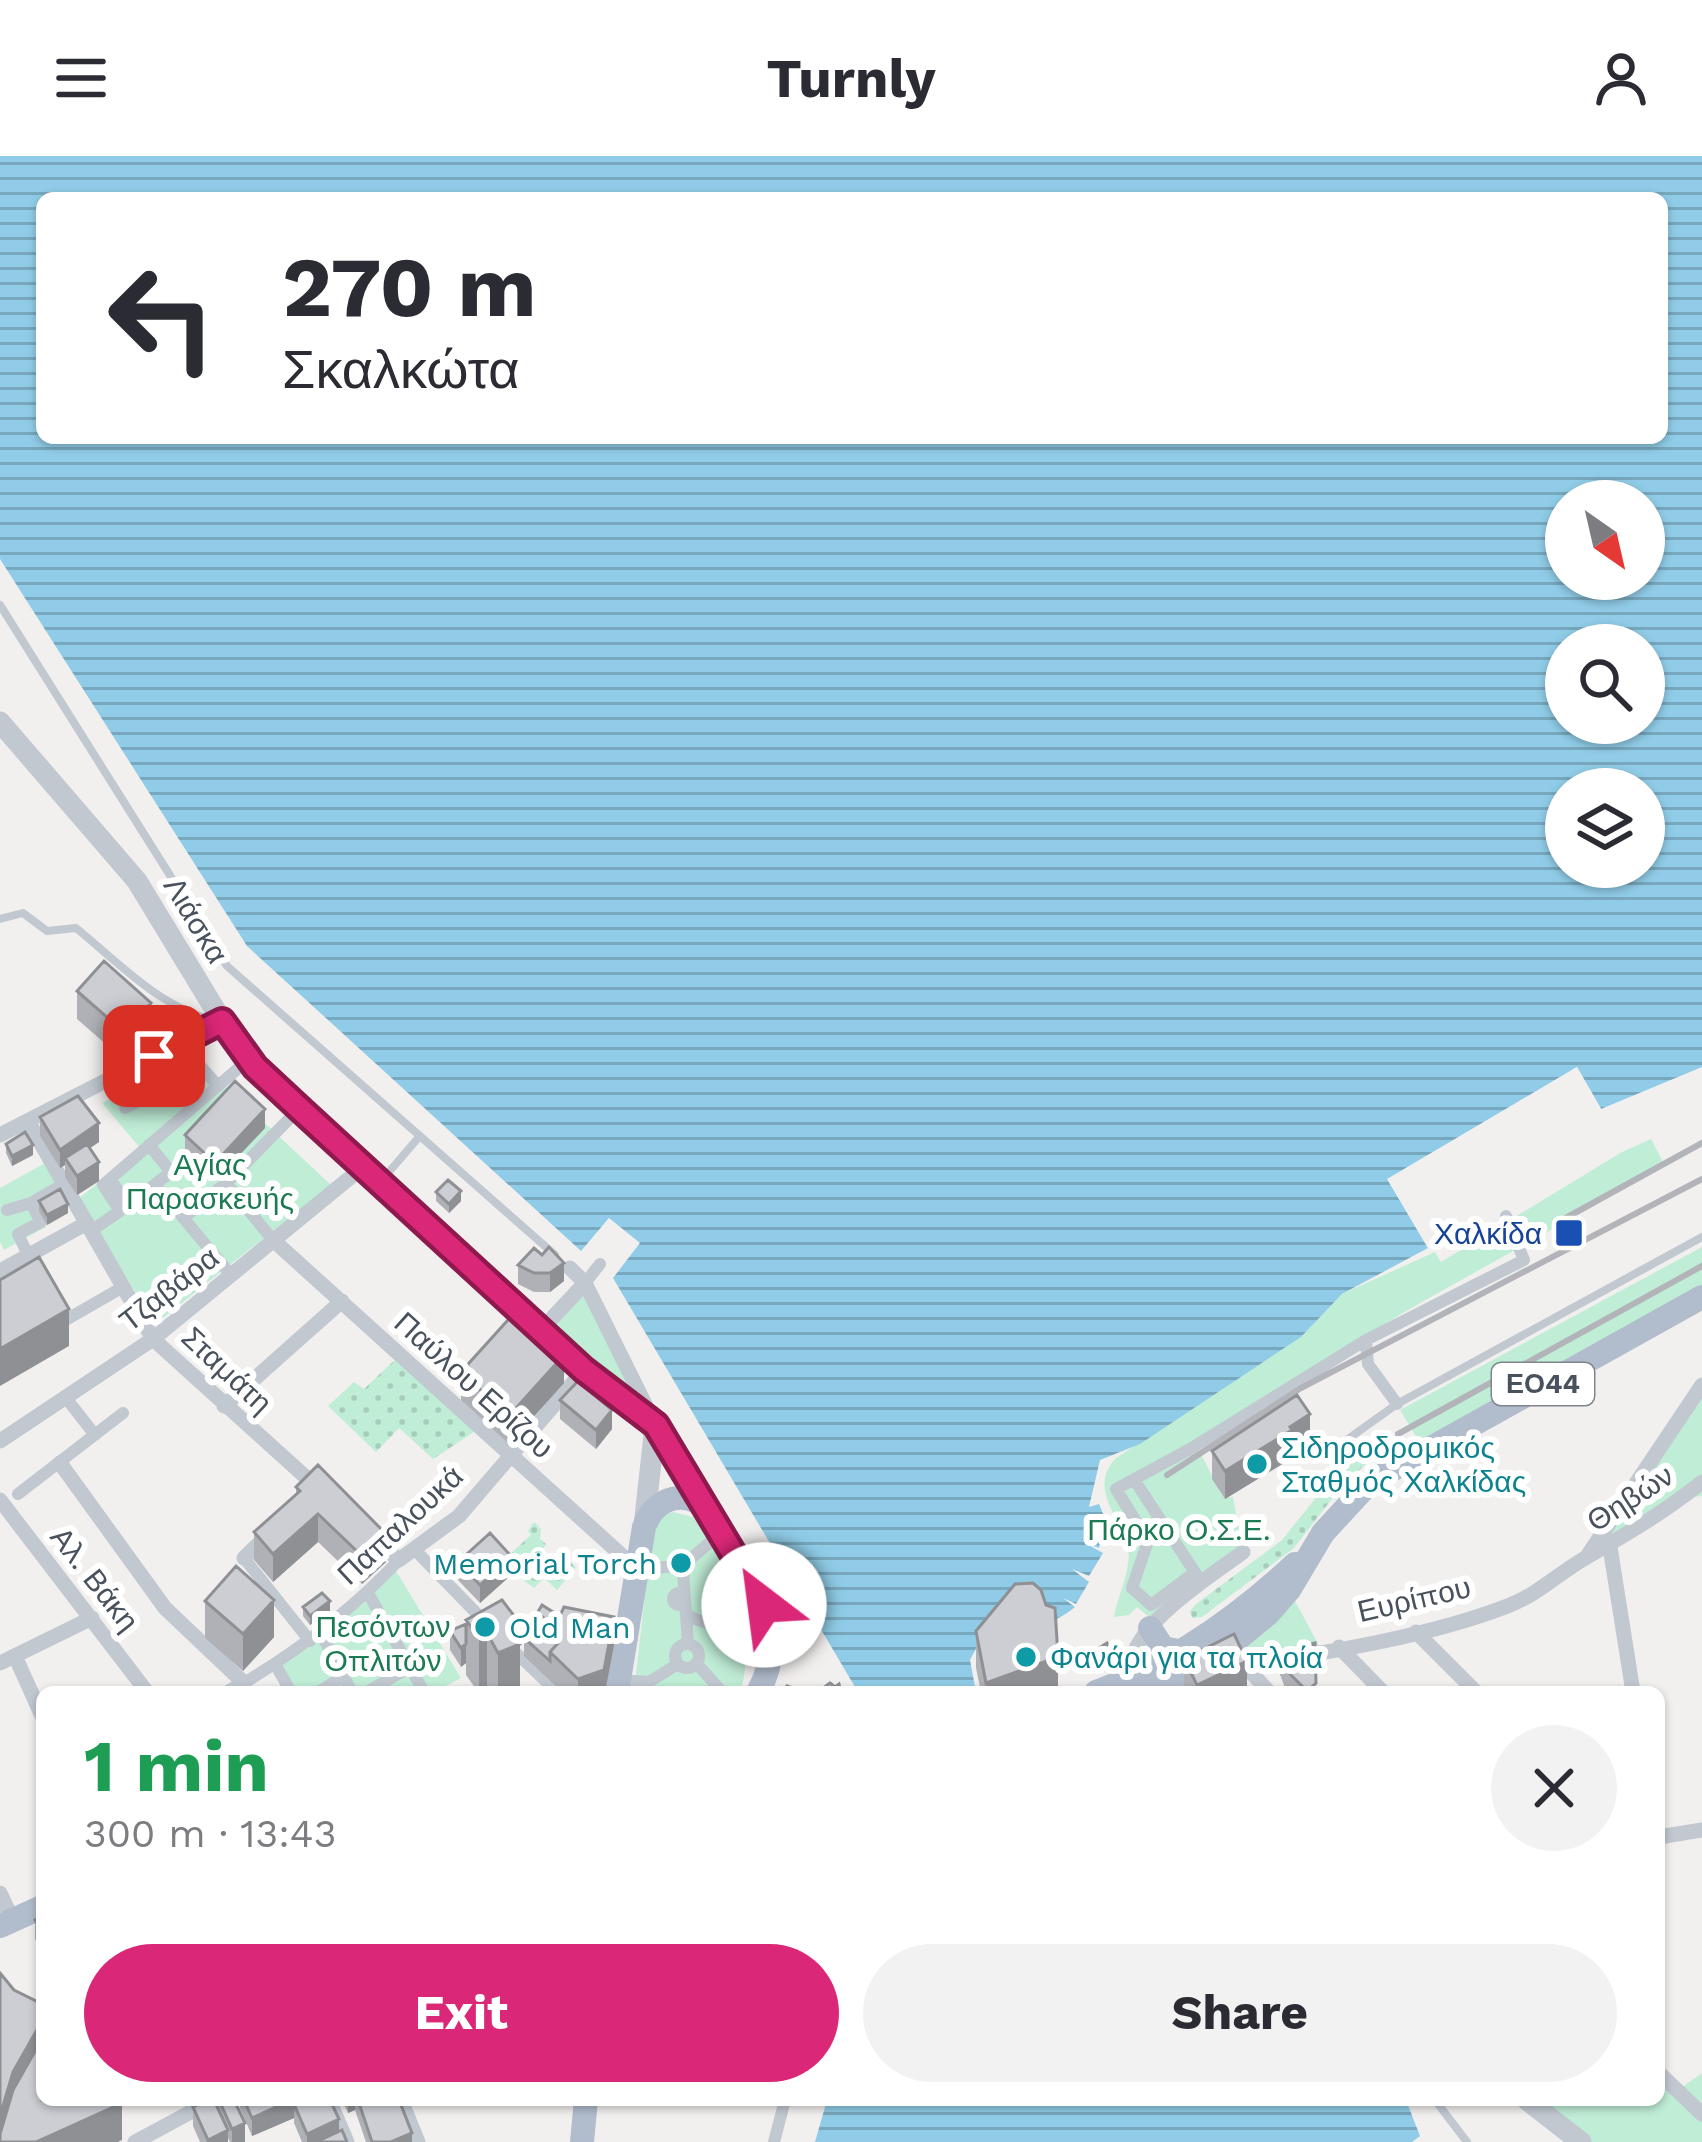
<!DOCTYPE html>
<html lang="en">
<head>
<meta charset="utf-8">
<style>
  :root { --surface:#fff; --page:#f2f2f3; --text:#2b2b33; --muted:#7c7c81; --accent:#db2777 }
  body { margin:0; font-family:"Work Sans",sans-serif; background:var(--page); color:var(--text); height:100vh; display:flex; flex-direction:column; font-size:45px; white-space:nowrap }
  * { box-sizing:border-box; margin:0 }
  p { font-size:39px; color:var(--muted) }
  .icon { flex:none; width:66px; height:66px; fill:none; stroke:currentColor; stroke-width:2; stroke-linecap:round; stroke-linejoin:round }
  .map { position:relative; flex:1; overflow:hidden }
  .side { position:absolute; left:36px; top:1530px; width:1629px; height:420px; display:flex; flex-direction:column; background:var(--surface); border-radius:18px; box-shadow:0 3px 9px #0004 }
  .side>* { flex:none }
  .hud { position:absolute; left:36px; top:36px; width:1632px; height:252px; border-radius:18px; box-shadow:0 3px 9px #0004; background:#fff; color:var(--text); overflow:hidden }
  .needle { width:78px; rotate:146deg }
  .fabs { position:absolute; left:1545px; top:324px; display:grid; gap:24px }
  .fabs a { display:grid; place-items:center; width:120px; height:120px; border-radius:50%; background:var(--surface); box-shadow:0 3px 9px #0004; font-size:60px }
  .pin { position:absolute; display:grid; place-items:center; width:102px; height:102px; color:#fff; margin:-51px; border-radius:24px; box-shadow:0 6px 18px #0006 }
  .me { position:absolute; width:132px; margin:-66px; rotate:330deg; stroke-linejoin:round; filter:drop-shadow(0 0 9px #0008) }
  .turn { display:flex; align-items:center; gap:42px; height:252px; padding:0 48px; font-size:54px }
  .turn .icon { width:156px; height:156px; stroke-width:2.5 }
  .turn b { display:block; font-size:84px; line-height:102px }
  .round { display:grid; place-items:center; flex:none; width:126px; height:126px; border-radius:63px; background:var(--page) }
  .head { display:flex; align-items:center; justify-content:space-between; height:204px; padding:0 48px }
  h1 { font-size:72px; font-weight:700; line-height:90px; color:#1e9e55 }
  .cta { display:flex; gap:24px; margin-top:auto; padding:24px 48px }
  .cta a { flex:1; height:138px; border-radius:72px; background:var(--accent); color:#fff; font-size:48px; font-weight:700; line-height:138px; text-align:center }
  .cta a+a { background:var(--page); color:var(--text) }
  header { display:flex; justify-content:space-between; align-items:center; height:156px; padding:0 48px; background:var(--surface); font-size:54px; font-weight:700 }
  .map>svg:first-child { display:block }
</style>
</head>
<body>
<header><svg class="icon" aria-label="menu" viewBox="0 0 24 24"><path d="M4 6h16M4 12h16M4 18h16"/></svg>Turnly<svg class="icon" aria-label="person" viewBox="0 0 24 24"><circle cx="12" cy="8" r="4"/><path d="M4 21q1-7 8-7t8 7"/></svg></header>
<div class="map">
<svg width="1702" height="1986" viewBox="0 0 1702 1986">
  <defs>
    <pattern id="grass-dots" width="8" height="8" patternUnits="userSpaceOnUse" patternTransform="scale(3)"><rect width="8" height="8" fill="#c0edd6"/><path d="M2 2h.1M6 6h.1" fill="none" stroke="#a6cdba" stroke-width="1.8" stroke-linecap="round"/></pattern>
    <pattern id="water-rules" width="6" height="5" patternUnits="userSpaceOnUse" patternTransform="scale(3)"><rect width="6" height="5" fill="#90cce7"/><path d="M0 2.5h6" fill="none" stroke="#78a8be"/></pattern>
  </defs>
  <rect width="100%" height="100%" fill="#f2f0ef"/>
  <!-- grass -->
  <path fill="url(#grass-dots)" d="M400,1199L480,1272L433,1303L399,1272L376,1296L328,1250L354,1226L364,1233Z
    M1360,1296L1368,1306L1341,1331L1294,1392L1202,1461L1192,1462L1190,1455L1196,1448L1282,1384L1334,1319Z
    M534,1366L541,1373L540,1383L546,1388L542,1394L557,1406L564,1400L576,1411L557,1434L544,1422L534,1432L510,1414L507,1401L531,1379L528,1375Z"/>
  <!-- park -->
  <path fill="#c0edd6" d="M195,902L331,1029L155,1168L78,1043L141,993L102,947Z
    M1651,983L1665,1010L1406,1155L1194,1288C1207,1305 1212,1324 1224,1342L1233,1341L1243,1396L1155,1466L1137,1451L1129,1459L1114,1461C1117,1442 1132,1411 1128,1393C1121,1360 1087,1333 1116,1302L1301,1181L1342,1138L1435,1096L1441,1106L1622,996Z
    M47,1006L65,1038L37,1054L46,1071L4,1094L0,1086V1032Z
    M1702,1091V1141L1424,1294L1400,1254Z
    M585,1127L634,1226L613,1237L541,1174Z
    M1702,1229V1340L1682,1342L1586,1401Z
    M673,1356L693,1361C737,1420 757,1463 741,1536H634L652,1376L663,1359Z
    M393,1410L461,1522L434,1536H291L275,1508Z
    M1289,1434L1322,1495L1242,1507L1240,1481Z
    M1659,1917L1678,1934L1702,1917V1986H1581L1527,1944H1659Z"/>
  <!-- water -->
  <path fill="url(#water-rules)" fill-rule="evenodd" d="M0,0H1702V911L1601,953L1577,911L1388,1024L1428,1092L1342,1138L1301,1181L1140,1288L1100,1304L1089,1351L1099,1348L1106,1365L1099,1392L1085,1387L1103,1397L1089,1420L1072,1413L1089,1426L1076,1448L1063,1442L1075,1451C1049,1473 1012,1477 980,1485L970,1504L976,1536H858L613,1122L640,1087L609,1062L581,1095L247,790L0,403ZM42,42H1662V282H42ZM1566,345H1644V423H1566ZM1566,489H1644V567H1566ZM1566,633H1644V711H1566Z
    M827,1944H1406L1420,1980L1412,1986H815Z"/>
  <!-- pier -->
  <path fill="#f2f0ef" d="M1577,911L1604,958L1596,956L1575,919L1395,1025L1434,1090L1428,1092L1387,1023Z"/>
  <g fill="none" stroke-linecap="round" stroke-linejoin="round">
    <!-- service -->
    <path stroke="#c1c8d0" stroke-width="8" d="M0,449L227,810L555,1099
      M0,763L23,757L47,775L76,772C118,806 163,855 218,865
      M388,1017L419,981
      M1341,1288L1397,1248L1702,1081
      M1435,1944L1467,1986"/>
    <!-- pedestrian -->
    <path stroke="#c1c8d0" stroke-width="12" d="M125,952L202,912L218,930
      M110,1023L248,904
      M226,1027L299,953
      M155,1028L231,1119
      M7,1054L31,1047L64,1028
      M183,1062L226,1027L273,1084
      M91,1075L120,1055L103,1029L110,1023L128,1049L171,1016L149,989
      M28,1099L18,1078L41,1066L34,1053L51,1044
      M585,1127L600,1108
      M57,1169L123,1131
      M66,1242L95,1279
      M1397,1248L1368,1208L1366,1184L1524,1104L1506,1060
      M1135,1325L1198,1421
      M18,1338L123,1257
      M414,1393L487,1468
      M675 1408a6 6 0 1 1 12 0a6 6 0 1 1-12 0Z
      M244,1402L310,1485
      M687,1406L722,1376
      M638,1414L675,1410
      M683,1414L688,1488
      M1195,1416L1151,1449L1132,1432L1148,1385L1116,1333L1190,1293L1366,1184
      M673 1443a6 6 0 1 1 12 0a6 6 0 1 1-12 0Z
      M368,1437L424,1536
      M686,1458C715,1476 735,1467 762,1450
      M320,1476L352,1536
      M675 1500a12 12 0 1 1 24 0a12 12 0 1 1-24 0Z
      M510,1491L557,1536
      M275,1508L291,1536
      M697,1508L722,1536
      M619,1524L649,1526L678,1508
      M244,1527C302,1492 353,1453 399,1404
      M318,1536L344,1520
      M367,1536L410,1511
      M774,1986L785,1944"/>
    <!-- minor -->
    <path stroke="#c1c8d0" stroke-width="15" d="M28,965L153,1183L320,1334
      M0,979L222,865
      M273,1084L638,1414
      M570,1112L585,1127L654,1266
      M0,1115L87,1067
      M541,1174L585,1127
      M224,1250L342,1145
      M0,1285L153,1183L363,1011
      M60,1307L165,1452L244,1527L229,1536
      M0,1344L147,1536
      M374,1382L399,1404L459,1360L584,1214
      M1610,1391L1633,1536
      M1588,1399L1702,1229
      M244,1402L268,1379
      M1416,1476L1476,1536
      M1339,1491L1383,1536
      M15,1500L42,1560
      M1239,1503L1269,1536
      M0,1507L92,1462
      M1242,1507C1320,1500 1437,1478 1510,1449C1540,1437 1560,1416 1587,1401C1627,1378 1666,1355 1702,1326
      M1130,1522C1123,1473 1209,1422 1243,1396
      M1659,1681L1702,1674
      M0,1737L12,1763
      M1659,1917L1702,1958
      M329,1944L347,1986
      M401,1944L418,1986
      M135,1986L213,1944"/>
    <!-- tertiary -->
    <path stroke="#c1c8d0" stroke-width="21" d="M0,566L137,725L222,865L255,911L584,1214L655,1269L711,1356
      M644,1370L655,1270
      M1527,1944L1581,1986"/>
    <!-- primary -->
    <path stroke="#b1bccc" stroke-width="24" d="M1150,1472L1163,1492L1178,1495
      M617,1536L644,1371C656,1339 688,1332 711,1357C742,1412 795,1472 758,1536
      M1096,1536C1170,1509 1238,1461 1295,1408
      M1151,1536L1240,1481L1269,1457L1289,1434L1323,1377L1370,1326L1702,1141
      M0,1770L42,1751
      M582,1986L586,1944"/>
    <!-- rail -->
    <path stroke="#b2b4b9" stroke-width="6" d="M1562,1064L1702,987
      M1398,1278L1702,1110
      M1167,1319L1301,1232L1702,1023"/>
  </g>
  <!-- wall -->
  <path fill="#afb1b6" d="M77,835L151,875L125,905L77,863Z
    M40,961L99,986L90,992L99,1025L77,1039L65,1021V1009L60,1012L40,980Z
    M265,972L215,1025L185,998V979Z
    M6,988L33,999L12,1010L6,997Z
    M436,1036L461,1045L449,1057L436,1045Z
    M39,1045L68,1057L47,1069L39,1055Z
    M542,1099L564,1125L550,1136H534L518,1128V1109Z
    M461,1216L564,1227L509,1288L461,1244Z
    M560,1244L612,1273L596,1293L560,1263Z
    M1310,1286L1292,1298V1302L1225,1343L1212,1323V1295Z
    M296,1331L386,1406L362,1428L318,1386L273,1426L254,1404V1376L296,1339Z
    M458,1406L511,1419L480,1447L458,1424Z
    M502,1444L520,1536H490L487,1532L478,1536L466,1519V1507L461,1511L450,1494V1475L466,1468V1464Z
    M205,1445L274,1481L243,1515L205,1482Z
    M303,1451L330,1455L310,1469L303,1460Z
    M536,1459L553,1467L614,1489L605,1536H562L524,1500V1482L536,1471Z
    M976,1475L1058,1536H981L976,1512Z
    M1092,1497L1114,1509L1100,1518L1092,1506Z
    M1279,1497L1316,1536H1289L1285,1532L1279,1516Z
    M1184,1503L1247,1536H1184Z
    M42,1759V1794L35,1783V1764Z
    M218,1944L245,1986H230L228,1982V1986H200L193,1970V1951L218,1953Z
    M240,1944H295V1948L339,1976L347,1986H302L294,1967V1962L252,1980L240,1952Z
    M342,1944H399L412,1986H366L355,1954L348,1957Z"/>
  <!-- shaded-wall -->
  <path fill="#8f9094" d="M151,847V875L125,905V877Z
    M265,953V972L215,1025V1007Z
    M99,967V986L68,1007L65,1002V1009L60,1012V994Z
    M33,989V999L12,1010V1000Z
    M99,1006V1025L77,1039V1020Z
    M461,1035V1045L449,1057V1048Z
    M68,1048V1057L47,1069V1059Z
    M564,1107V1125L550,1136V1117Z
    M69,1153V1190L0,1230V1193Z
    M564,1199V1227L509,1288V1260Z
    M612,1254V1273L596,1293V1274Z
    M1310,1258V1286L1292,1298V1302L1225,1343V1315Z
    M318,1358V1386L273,1426V1398Z
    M386,1378V1406L362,1428V1400Z
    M511,1400V1419L480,1447V1429Z
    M274,1444V1481L243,1515V1478Z
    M330,1445V1455L310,1469V1460Z
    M614,1461V1489L605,1536H578V1523Z
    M487,1477V1532L479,1536V1482Z
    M466,1488V1507L461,1511V1492Z
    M520,1488V1536H498V1497Z
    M1114,1499V1509L1100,1518V1509Z
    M1058,1501V1536H986V1527Z
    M1247,1505V1536H1197V1529Z
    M42,1865V1920L0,1986V1960L13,1916Z
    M291,1944H295L294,1962L252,1980V1962Z
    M348,1944H355V1954L348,1957Z
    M122,1947V1984L118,1986H36Z
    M339,1963V1982L329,1986H307V1978Z
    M245,1967V1986H232V1973Z
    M228,1974V1986H208V1984Z
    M412,1977V1986H391Z"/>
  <!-- building -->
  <path fill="#ccced4" stroke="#8f9094" stroke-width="3" d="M104,805L151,847L125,877L77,835Z
    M235,925L265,953L215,1007L185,979Z
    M78,940L99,967L60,994L40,961Z
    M25,976L33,989L12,1000L6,988Z
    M87,988L99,1006L77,1020L65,1002Z
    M448,1024L461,1035L449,1048L436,1036Z
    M60,1033L68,1048L47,1059L39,1045Z
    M549,1091L564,1107L550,1117H534L518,1109L534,1092L542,1099Z
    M39,1101L69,1153L0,1193V1124Z
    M516,1155L564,1199L509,1260L461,1216Z
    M578,1225L612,1254L596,1274L560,1244Z
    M1297,1239L1310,1258L1290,1271L1292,1274L1225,1315L1212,1295Z
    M318,1309L386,1378L362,1400L318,1358L273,1398L254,1376L300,1335L296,1331Z
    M490,1377L511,1400L480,1429L458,1406Z
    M236,1410L274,1444L243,1478L205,1445Z
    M1033,1427L1041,1434L1046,1449L1055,1452L1058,1501L986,1527L976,1475L1015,1428Z
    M322,1437L330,1445L310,1460L303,1451Z
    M502,1444L515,1461L520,1488L498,1497L487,1477L479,1482L466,1464Z
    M542,1449L553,1456L551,1466L556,1469L554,1482L559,1486L550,1496V1505L524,1482L534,1470L542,1473L543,1461L536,1459Z
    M564,1451L614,1461L604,1514L578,1523L550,1496L559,1486L560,1478L554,1473Z
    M466,1468V1488L461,1492L450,1475Z
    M1234,1478L1247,1505L1197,1529L1184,1503Z
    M1107,1487L1114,1499L1100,1509L1092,1497Z
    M1315,1487L1316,1527L1307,1535L1285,1513L1279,1497Z
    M830,1527L835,1531L839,1528L841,1536H818Z
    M787,1530L799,1534L798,1536H785Z
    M42,1759V1775L35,1764Z
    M0,1817L14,1834L42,1848V1865L13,1916L0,1960Z
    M42,1883V1944H120L122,1947L36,1986H0V1978L13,1934Z
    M208,1944H214L228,1974L208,1984L193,1951Z
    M219,1944H234L245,1967L232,1973Z
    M244,1944H291L252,1962Z
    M303,1944H330L339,1963L307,1978L294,1948Z
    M358,1944H399L412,1977L391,1986H372Z
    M342,1974L347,1986H316Z"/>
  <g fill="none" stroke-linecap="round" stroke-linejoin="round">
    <defs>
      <path id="route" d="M154,900L222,865L255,911L299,952L584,1214L656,1269L764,1449"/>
    </defs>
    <!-- route casing -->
    <use href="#route" stroke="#8e194d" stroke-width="30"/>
    <!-- route -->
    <use href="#route" stroke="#db2777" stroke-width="21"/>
  </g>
  <!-- markers -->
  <rect fill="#1a4fb4" stroke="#fff" stroke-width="4.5" x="1554" y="1062" width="30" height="30" rx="6"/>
  <g fill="#0f9aa8" stroke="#fff" stroke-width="4.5">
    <circle cx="1257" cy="1308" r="12"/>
    <circle cx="681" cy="1407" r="12"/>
    <circle cx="485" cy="1471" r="12"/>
    <circle cx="1026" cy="1501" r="12"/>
  </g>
  <g text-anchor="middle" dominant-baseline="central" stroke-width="12" stroke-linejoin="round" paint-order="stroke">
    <!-- shield labels -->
    <rect fill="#fff" stroke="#7f858d" stroke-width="3" x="1492" y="1207" width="102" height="42" rx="9"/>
    <g font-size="27" font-weight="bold" fill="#48515c">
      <text x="1543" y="1228">ΕΟ44</text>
    </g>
    <!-- street labels -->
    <g font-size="30" fill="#48515c" stroke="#fff">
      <text transform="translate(196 764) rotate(59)">Λιάσκα</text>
      <text transform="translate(169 1133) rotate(-38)">Τζαβάρα</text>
      <text transform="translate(227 1214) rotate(43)">Σταμάτη</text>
      <text transform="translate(474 1229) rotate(42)">Παύλου Ερίζου</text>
      <text transform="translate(1630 1342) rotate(-33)">Θηβών</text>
      <text transform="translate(400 1369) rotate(-43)">Παπαλουκά</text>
      <text transform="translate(95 1423) rotate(52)">Αλ. Βάκη</text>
      <text transform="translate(1414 1443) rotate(-13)">Ευρίπου</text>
    </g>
    <!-- park labels -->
    <g font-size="30" fill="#1c7a54" stroke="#fff">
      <text x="210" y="1008">Αγίας<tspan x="210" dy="34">Παρασκευής</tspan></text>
      <text x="1179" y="1373">Πάρκο Ο.Σ.Ε.</text>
      <text x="383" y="1470">Πεσόντων<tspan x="383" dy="34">Οπλιτών</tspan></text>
    </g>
    <!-- transit labels -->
    <g font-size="30" fill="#164399" stroke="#fff" text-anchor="end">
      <text x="1542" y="1077">Χαλκίδα</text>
    </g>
    <!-- culture labels -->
    <g font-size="30" fill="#0d838f" stroke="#fff" text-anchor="start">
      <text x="1281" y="1291">Σιδηροδρομικός<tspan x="1281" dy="34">Σταθμός Χαλκίδας</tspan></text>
      <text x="657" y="1407" text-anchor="end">Memorial Torch</text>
      <text x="509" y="1471">Old Man</text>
      <text x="1050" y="1501">Φανάρι για τα πλοία</text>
    </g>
  </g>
</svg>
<div class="fabs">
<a><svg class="needle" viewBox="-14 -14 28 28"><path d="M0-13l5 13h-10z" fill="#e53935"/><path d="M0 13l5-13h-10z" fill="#7c7c81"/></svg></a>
<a><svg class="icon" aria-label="search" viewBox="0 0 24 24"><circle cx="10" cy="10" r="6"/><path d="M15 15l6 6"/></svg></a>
<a><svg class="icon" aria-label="layers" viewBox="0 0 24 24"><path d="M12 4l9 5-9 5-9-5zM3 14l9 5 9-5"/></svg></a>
</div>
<div class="pin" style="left:154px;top:900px;background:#d93025"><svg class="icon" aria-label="arrive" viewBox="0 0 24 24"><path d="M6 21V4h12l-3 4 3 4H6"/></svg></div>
<svg class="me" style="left:764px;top:1449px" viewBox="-20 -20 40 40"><circle r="19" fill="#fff"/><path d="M0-13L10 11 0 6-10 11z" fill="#db2777"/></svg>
<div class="hud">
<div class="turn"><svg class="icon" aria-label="left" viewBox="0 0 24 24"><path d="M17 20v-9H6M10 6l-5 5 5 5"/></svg><div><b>270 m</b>Σκαλκώτα</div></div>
</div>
<section class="side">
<div class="head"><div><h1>1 min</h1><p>300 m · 13:43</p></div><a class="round"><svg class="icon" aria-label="close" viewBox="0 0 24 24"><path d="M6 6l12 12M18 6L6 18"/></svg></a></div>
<div class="cta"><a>Exit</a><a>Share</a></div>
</section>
</div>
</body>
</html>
